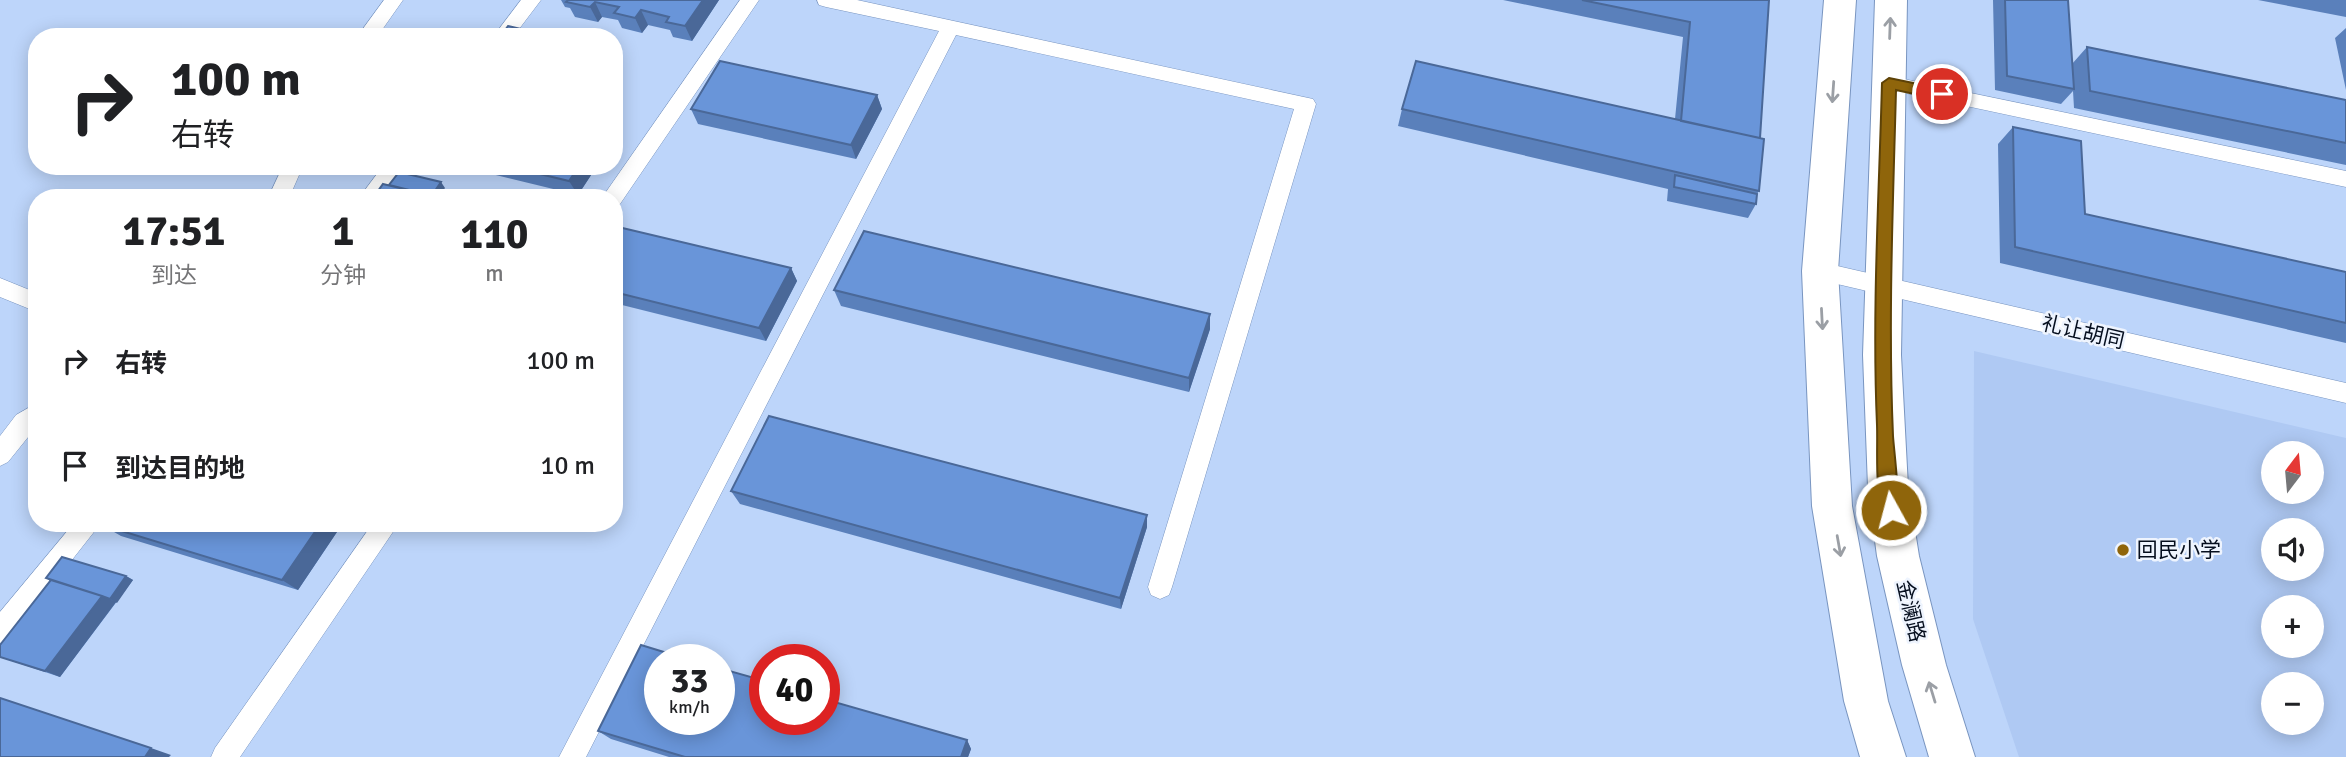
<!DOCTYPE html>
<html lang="zh">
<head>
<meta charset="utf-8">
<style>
  :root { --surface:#fff; --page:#f2f2f2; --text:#202124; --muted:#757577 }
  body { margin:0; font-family:Signika,"Noto Sans SC",sans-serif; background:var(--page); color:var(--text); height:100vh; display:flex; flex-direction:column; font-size:26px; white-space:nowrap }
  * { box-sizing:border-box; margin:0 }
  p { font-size:23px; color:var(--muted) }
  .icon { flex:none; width:38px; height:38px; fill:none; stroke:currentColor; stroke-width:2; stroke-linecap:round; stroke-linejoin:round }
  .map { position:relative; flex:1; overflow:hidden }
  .drawer { position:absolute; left:28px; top:189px; width:595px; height:343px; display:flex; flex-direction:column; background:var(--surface); border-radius:28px; box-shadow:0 4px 18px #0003 }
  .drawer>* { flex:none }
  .hud { position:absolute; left:28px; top:28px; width:595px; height:147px; border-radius:28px; box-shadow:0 4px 18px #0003; background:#fff; color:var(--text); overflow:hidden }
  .needle { width:46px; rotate:16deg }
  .buttons { position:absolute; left:2261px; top:441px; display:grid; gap:14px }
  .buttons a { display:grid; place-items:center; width:63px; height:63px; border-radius:50%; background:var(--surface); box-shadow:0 4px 18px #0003; font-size:35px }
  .speed { position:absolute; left:644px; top:644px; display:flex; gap:14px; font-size:35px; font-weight:700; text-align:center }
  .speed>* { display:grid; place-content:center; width:91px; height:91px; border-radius:50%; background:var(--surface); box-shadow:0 4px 18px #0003; line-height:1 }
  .speed small { font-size:18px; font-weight:400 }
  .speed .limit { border:10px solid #d22; background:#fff; color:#111 }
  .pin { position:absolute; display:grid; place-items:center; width:60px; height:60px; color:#fff; margin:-30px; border:4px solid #fff; border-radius:50%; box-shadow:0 2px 7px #0007 }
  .me { position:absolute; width:77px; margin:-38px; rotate:353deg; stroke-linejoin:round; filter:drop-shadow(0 0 5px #0008) }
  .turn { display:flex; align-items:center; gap:24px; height:147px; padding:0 28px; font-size:32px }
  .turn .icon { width:91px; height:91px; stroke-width:2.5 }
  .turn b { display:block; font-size:49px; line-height:60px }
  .eta { display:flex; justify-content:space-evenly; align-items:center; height:119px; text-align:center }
  .eta b { font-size:42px; font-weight:700; line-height:49px }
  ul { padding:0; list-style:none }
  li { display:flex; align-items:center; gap:21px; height:105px; padding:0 28px }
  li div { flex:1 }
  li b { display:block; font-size:26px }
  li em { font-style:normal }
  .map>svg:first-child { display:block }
</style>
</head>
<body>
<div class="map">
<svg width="2346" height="757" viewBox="0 0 2346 757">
  <rect width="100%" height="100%" fill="#bdd5fa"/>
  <!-- built -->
  <path fill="#afc9f3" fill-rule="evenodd" d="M1974,351L2346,438V757H2019L1973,619ZM2273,453H2312V492H2273ZM2273,530H2312V569H2273ZM2273,607H2312V646H2273ZM2312,684V723H2273V684Z"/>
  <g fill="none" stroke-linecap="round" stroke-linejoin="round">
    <defs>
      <path id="service" d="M384,0H403L377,37H357Z
        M521,0H541L513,37H493Z
        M740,0H759L620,204L614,206V198H603L606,192Z
        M817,0H857L1313,99L1316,104L1172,587L1169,595L1160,599L1151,595L1148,587L1294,109L956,35L586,757H559L939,31L826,7L819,5Z
        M1889,76L2346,171V187L1882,88L1879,83L1882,78Z
        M283,166H303L289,198H268Z
        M383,166H405L381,198H359Z
        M1820,262L2346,383V403L1820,280L1812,277L1809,271L1812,265Z
        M0,278L37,293V312L0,297Z
        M37,403V426L8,462L0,466V436L16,415Z
        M74,523H101L9,640L0,643V612Z
        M373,523H399L240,757H211L215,748Z"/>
      <path id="tertiary" d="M1824,0H1856L1838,271L1852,506L1888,701L1906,757H1860L1844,701L1812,506L1802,271Z
        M1875,0H1907L1901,355L1908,487L1919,556L1946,665L1975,757H1929L1902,665L1877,556L1868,487L1863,355Z"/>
    </defs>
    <!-- service casing -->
    <use href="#service" stroke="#7995c0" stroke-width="1"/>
    <!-- tertiary casing -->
    <use href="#tertiary" stroke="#7995c0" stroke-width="2"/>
    <!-- service -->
    <use href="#service" fill="#fff" fill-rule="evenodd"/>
    <!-- tertiary -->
    <use href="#tertiary" fill="#fff" fill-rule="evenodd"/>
  </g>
  <!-- wall -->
  <path fill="#5a80bb" d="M561,0H719L692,41L673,37L670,30L648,25L642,33L622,28L618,20L602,17L598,22L575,17L570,8L565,7Z
    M1503,0H1769L1760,138L1759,191L1757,194L1756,204L1748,218L1667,201L1668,189L1398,126L1402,109L1675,119L1683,37Z
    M1993,0H2068L2072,64L2087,47L2346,100V165L2074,108L2073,91L2061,104L1995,90Z
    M2258,0H2346V17Z
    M2346,28V90L2335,38Z
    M877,95L882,109L856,159L698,124L691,109Z
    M2013,127L2085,214L2346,272V343L2000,263L1998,144Z
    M459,166H597L578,195Z
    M614,226L791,268L797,281L766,341L614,303Z
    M834,290L1210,314V329L1189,392L841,306Z
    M731,491L1147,527L1121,609L740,504Z
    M343,523L298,590L121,536L102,525Z
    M126,576L133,580L60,677L0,657L50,581L46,578Z
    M598,731L967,740L971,749L968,757H669L611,739Z"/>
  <!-- shaded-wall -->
  <path fill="#4a6898" d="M703,0H719L692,41L685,26Z
    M595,2L602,17L598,22L590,7Z
    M641,10L648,25L642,33L635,18Z
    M877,95L882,109L856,159L851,145Z
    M579,166H597L578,195L569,181Z
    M441,182L445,188L438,198H430Z
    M791,268L797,281L766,341L759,328Z
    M1210,314V329L1189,392V378Z
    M1147,515V527L1121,609L1120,598Z
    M321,523H343L298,590L282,580Z
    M126,576L133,580L117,603L110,599Z
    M102,596L116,602L60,677L45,671Z
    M967,740L971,749L968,757H961Z
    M151,748L171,755L169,757H145Z"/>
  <!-- building -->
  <path fill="#6995d9" stroke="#4a6898" stroke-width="2" d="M568,0H703L685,26L666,22L669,17L641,10L635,18L614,13L619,7L595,2L590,7L566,2Z
    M1582,0H1769L1760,138L1681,121L1690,22Z
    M2005,0H2068L2074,89L2007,76Z
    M508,26L551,36L500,37Z
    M2087,47L2346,100V143L2090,91Z
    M720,61L877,95L851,145L691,109Z
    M1416,61L1764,139L1759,191L1402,109Z
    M2013,127L2081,141L2085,214L2346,272V323L2015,247Z
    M507,166H579L569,181Z
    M399,172L441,182L430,198H428L425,194L389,185Z
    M1675,175L1757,194L1756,204L1674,187Z
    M383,184L425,194L422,198H373Z
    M614,226L791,268L759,328L614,292Z
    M864,231L1210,314L1189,378L834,290Z
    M769,416L1147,515L1120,598L731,491Z
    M104,523H321L282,580L102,525Z
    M62,557L126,576L110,599L102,596L46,578Z
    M51,580L102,596L45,671L0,657V645Z
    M641,645L690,660H660V719H719V668L765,681V719H824V699L967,740L961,757H685L598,731Z
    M0,698L151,748L145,757H0Z"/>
  <!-- one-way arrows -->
  <defs><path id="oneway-shaft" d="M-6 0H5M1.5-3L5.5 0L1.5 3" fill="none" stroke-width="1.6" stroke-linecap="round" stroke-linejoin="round" transform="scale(1.75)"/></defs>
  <g stroke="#9b9fa5">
    <use href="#oneway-shaft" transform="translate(1890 28) rotate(-88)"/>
    <use href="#oneway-shaft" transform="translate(1833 92) rotate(94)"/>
    <use href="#oneway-shaft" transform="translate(1822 319) rotate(87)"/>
    <use href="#oneway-shaft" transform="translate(1839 546) rotate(80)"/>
    <use href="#oneway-shaft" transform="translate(1932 692) rotate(-107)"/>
  </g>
  <!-- route -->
  <path fill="#8f650b" stroke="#5d4207" stroke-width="2" d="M1889,78L1942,89L1949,94L1942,100L1896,90C1893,205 1888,321 1893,436C1894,451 1901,506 1897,515L1891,518L1885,515C1874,489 1878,453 1877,425C1872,311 1879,197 1882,83Z"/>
  <!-- markers -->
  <circle fill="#8f650b" stroke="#eef4fe" stroke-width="2.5" cx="2123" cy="550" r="7"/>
  <g text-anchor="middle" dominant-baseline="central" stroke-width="5" stroke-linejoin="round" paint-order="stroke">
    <!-- street labels -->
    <g font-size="21" fill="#050e1e" stroke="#eef4fe">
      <text transform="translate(2083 332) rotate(13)">礼让胡同</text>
      <text transform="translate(1911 611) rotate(77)">金澜路</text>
    </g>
    <!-- poi labels -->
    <g font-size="21" fill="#050e1e" stroke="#eef4fe" text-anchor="start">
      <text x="2137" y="550">回民小学</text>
    </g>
  </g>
</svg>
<div class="buttons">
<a><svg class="needle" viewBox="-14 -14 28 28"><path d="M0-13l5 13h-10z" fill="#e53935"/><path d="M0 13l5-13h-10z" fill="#757577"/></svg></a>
<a><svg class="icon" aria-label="sound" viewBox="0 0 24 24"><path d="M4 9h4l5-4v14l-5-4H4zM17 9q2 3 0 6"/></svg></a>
<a>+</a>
<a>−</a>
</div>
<div class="speed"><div>33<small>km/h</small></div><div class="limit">40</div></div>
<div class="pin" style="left:1942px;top:94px;background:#d93025"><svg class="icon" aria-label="arrive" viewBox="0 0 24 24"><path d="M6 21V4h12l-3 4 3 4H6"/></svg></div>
<svg class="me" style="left:1891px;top:510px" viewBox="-20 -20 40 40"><circle r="17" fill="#8f650b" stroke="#fff" stroke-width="3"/><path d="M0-11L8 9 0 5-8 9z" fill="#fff"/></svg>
<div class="hud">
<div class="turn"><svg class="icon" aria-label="right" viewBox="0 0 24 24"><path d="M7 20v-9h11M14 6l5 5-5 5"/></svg><div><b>100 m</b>右转</div></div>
</div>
<section class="drawer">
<div class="eta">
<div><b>17:51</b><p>到达</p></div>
<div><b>1</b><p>分钟</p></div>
<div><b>110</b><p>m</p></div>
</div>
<ul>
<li><svg class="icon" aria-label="right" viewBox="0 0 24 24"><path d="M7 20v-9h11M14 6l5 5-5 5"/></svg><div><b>右转</b></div><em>100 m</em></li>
<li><svg class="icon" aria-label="arrive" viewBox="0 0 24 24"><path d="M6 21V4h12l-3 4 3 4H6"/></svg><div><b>到达目的地</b></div><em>10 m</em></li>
</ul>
</section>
</div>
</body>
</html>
